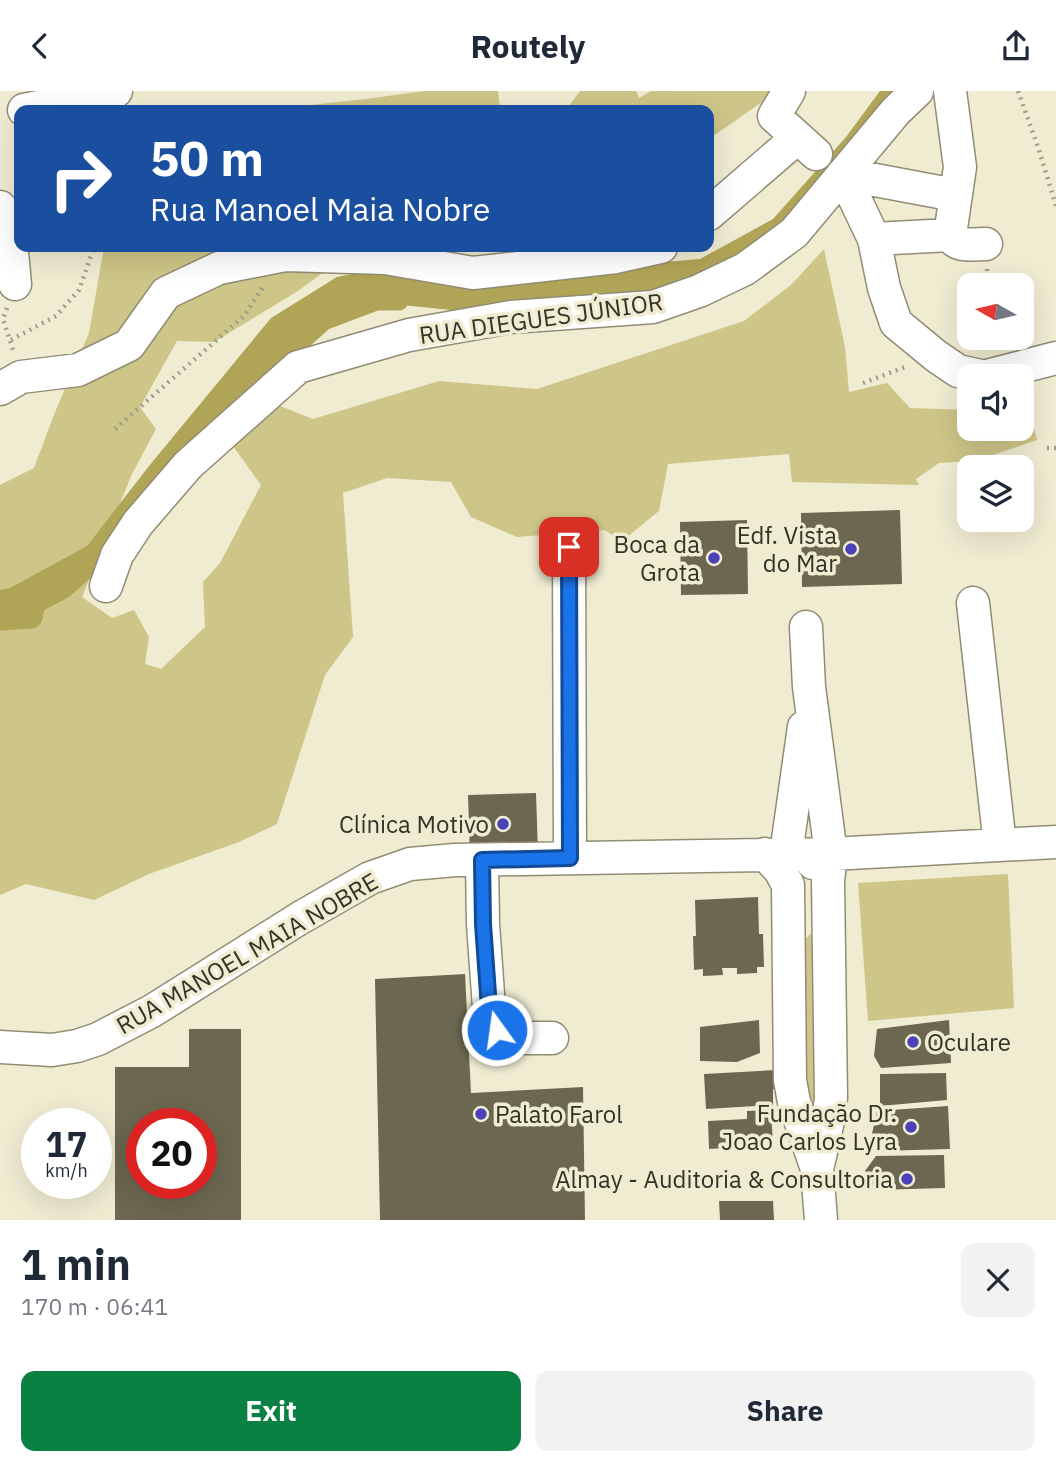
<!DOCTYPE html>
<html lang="en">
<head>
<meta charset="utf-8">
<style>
  :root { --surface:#fff; --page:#f2f2f3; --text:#1f2937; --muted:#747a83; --accent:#0b8043 }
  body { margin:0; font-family:"IBM Plex Sans",sans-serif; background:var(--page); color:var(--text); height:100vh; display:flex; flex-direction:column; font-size:26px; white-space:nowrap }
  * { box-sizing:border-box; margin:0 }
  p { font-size:23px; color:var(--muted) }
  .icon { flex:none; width:38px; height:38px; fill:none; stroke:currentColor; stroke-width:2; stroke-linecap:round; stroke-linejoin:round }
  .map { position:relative; height:1129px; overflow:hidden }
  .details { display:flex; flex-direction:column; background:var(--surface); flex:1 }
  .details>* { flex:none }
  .hud { position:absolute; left:14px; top:14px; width:700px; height:147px; border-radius:14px; box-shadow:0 7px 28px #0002; background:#1a4fa0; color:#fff; overflow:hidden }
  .needle { width:46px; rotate:278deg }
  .buttons { position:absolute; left:957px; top:182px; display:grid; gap:14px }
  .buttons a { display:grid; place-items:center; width:77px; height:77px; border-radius:14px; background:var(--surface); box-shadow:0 7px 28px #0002; font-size:35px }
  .speed { position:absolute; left:21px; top:1017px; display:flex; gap:14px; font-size:35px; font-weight:700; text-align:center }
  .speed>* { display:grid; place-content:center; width:91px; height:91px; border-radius:50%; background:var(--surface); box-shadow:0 7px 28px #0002; line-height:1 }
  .speed small { font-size:18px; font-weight:400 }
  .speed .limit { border:10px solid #d22; background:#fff; color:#111 }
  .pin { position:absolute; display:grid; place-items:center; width:60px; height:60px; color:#fff; margin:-30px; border-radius:14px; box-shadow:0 4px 10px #0006 }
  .me { position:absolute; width:77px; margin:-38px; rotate:346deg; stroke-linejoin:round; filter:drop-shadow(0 0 5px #0008) }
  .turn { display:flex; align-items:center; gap:24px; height:147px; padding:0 21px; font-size:32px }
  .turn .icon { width:91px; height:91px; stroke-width:2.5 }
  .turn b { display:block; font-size:49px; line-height:60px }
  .round { display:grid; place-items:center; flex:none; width:74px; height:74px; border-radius:14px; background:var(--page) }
  .summary { display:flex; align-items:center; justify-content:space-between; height:119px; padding:0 21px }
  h1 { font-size:42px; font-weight:700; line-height:52px }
  .primary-button { display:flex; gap:14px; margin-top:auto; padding:14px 21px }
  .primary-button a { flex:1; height:80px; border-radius:14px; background:var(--accent); color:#fff; font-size:28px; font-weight:700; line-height:80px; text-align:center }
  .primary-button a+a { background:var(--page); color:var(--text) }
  header { display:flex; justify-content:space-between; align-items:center; height:91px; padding:0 21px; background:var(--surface); font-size:32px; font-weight:700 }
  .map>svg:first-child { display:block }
</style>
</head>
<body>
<header><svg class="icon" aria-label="back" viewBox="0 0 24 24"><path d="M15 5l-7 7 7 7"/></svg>Routely<svg class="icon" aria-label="share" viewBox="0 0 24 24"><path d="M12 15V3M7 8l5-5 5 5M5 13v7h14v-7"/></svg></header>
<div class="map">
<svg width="1056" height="1129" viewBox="0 0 1056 1129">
  <rect width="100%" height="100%" fill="#f0ecd2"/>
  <!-- green -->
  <path fill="#cec588" d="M424,0H498L500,19H276L282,17L366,8Z
    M580,0H636L639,7L651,0H771V5L709,48V19H566Z
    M104,156H357L298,200L214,251L177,250L140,316L156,338L132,383L82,506L112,527L134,519L149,546L145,573L161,578L205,536L203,491L220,472L261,394L228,348L270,311L313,328L439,290L537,298L744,230L792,193L824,158L845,256L849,301L887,292L910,317L969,319L970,338H1022V324L1031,325L1037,349L976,370L939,372L916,388L919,394L792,391L789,363L668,373L659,420L621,451L605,439L517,446L471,426L451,391L387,387L343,402L353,546L325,584L277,733L239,751L149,783L94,809L26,793L0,804V394L34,377L55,321L89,242Z
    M1008,783L1014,917L868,930L858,792Z
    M810,843L823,847L821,1029L799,1002L801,853Z"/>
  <!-- water -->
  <path fill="#b0a456" d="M880,0H910L792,141L693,201L488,223L393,213L376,208L323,228L265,280L120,454L117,464L69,506L31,526L0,528V499L10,497L87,455L149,375L271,227L337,186L378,178L618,175L700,168L773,128L846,46Z"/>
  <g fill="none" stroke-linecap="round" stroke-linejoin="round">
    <!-- canal -->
    <path stroke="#b0a456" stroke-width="23" d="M234,319L265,280L323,228L376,208H398
      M0,528L31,526L36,504L41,500"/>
  </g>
  <!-- building -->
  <path fill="#6b6750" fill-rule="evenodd" d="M900,419L902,493L802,496L801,422Z
    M747,429L748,503L681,504L680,431Z
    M536,702L538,762L470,765L468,704Z
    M758,806L759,843H763L764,876H757V882L737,883V877H722L723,884L703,885V878L694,879L693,845H696L695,809Z
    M465,883L471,1002L583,996L585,1129H380L375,888Z
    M759,929L760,962L737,971L700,970V936Z
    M949,929L951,972L881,977L874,965L877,938Z
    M189,938H241V1129H115V976H189ZM142,1032H201V1092H142Z
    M776,979L777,998H773V1014L706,1018L704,983Z
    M946,982L947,1009L880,1015V983Z
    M948,1015L950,1058L877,1060L870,1052L877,1020Z
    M771,1019L773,1054L709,1058L708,1030L747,1028V1020Z
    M944,1064L945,1097L875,1099L865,1080L876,1065Z
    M719,1110H773L774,1129H720Z"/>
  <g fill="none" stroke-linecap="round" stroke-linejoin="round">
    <defs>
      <path id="minor" d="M789,0L774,25L816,63
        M950,0L960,76L950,144C957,157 972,153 986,153
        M24,19L116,0
        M843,83L874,148L884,197L896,232L936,265L958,280L981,285
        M843,83L955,104
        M0,116L11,151L15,193
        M709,123L797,47
        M874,148L950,144
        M987,285L1056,267
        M0,298L21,286L78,279L129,254L166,202L219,177L285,164L385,167L473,182L616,166L661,156
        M569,456L570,767
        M106,495L117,464L138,432L188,374L298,276L409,244L511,226L653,216L699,200L745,178L794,142L896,20L917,0
        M973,512L1000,754
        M806,536L809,596L831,763L828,790L831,1007L828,1030L817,1078
        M765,763L780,779L788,794L790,989L794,1011L817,1078L821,1129
        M786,763L804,636
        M482,769L483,833L489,917L497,939L510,947H552
        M813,772L831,763L1056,751
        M0,956L52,959L77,955L98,948L152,920L300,827L370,787L410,773L455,769L831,763"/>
    </defs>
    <!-- minor casing -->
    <use href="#minor" stroke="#918d75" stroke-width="35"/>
    <!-- path -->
    <path stroke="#a09d8a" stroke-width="4.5" stroke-dasharray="2 5" stroke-linecap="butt" d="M1018,0L1038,56L1056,115
      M987,178L988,194
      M7,217L3,228L14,262
      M991,247L992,259
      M11,249L56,225L79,199L94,156
      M863,292L908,275
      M115,338L244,225L265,193
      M1047,357H1056"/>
    <!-- minor -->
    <use href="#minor" stroke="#fff" stroke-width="32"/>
  </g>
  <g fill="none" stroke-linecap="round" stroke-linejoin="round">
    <defs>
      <path id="route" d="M497,939L489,917L483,833L482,769L570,767L569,456"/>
    </defs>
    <!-- route casing -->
    <use href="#route" stroke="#114b97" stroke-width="18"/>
    <!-- route -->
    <use href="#route" stroke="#1a73e8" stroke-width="12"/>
  </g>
  <!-- markers -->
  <g fill="#4b41b8" stroke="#f0ecd2" stroke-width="2.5">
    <circle cx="851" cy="458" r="7"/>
    <circle cx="714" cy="467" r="7"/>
    <circle cx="503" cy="733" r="7"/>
    <circle cx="913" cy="951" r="7"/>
    <circle cx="481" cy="1023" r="7"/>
    <circle cx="911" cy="1036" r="7"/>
    <circle cx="907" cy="1088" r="7"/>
  </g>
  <g text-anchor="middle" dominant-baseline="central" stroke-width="7" stroke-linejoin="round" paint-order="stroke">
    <!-- street labels -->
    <g font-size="24" fill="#343328" stroke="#f0ecd2">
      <text transform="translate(541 227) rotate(-8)">RUA DIEGUES JÚNIOR</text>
      <text transform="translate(247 862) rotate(-30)">RUA MANOEL MAIA NOBRE</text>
    </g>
    <!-- poi labels -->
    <g font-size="24" fill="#343328" stroke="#f0ecd2" text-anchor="end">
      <text x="837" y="444">Edf. Vista<tspan x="837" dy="28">do Mar</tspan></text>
      <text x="700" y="453">Boca da<tspan x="700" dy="28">Grota</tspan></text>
      <text x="489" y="733">Clínica Motivo</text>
      <text x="927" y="951" text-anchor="start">Oculare</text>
      <text x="897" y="1022">Fundação Dr.<tspan x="897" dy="28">Joao Carlos Lyra</tspan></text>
      <text x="495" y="1023" text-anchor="start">Palato Farol</text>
      <text x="893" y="1088">Almay - Auditoria &amp; Consultoria</text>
    </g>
  </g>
</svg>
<div class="buttons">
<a><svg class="needle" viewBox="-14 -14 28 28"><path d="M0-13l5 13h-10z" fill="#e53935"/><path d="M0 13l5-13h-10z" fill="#747a83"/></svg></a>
<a><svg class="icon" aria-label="sound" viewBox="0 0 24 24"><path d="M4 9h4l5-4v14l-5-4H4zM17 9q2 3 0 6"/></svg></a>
<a><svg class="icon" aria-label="layers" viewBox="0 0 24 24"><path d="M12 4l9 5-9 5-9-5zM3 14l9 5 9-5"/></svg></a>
</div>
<div class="speed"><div>17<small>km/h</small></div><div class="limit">20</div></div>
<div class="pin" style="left:569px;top:456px;background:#d93025"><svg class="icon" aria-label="arrive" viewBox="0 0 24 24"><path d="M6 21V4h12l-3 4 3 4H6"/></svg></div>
<svg class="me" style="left:497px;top:939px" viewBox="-20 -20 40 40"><circle r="17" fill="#1a73e8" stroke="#fff" stroke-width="3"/><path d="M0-11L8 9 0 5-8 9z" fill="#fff"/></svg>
<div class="hud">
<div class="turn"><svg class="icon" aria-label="right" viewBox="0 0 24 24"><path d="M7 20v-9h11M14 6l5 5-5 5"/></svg><div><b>50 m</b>Rua Manoel Maia Nobre</div></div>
</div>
</div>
<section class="details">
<div class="summary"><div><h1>1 min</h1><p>170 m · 06:41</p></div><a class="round"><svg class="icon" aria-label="close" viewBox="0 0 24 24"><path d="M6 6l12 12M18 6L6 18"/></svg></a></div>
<div class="primary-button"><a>Exit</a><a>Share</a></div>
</section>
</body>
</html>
